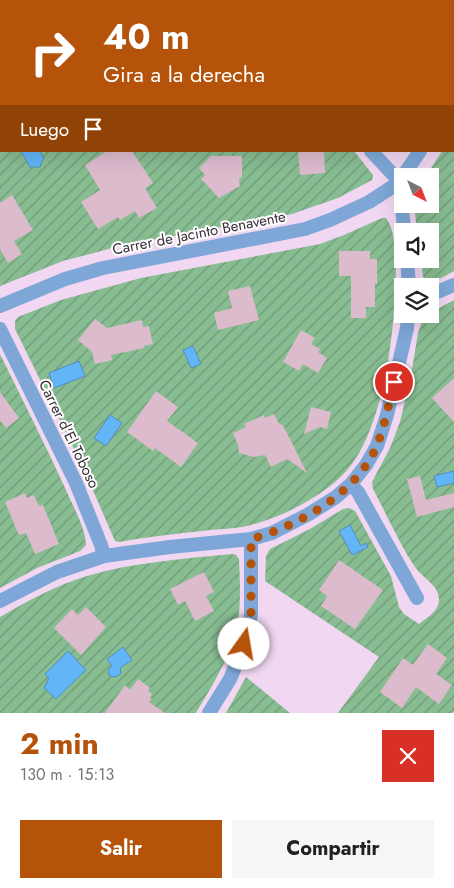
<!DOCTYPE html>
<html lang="es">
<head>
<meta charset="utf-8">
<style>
  :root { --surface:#fff; --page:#f6f6f6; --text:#202124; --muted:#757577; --accent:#b45309 }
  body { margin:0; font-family:Jost,sans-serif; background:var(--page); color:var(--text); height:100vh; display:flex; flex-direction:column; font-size:19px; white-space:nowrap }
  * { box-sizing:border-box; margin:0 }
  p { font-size:16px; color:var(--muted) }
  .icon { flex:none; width:28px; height:28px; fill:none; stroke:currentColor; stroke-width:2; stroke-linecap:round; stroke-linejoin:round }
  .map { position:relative; height:713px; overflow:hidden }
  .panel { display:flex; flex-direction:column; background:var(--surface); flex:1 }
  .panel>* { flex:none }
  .top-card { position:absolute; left:0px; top:0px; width:455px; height:152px; box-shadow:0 5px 20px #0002; background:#b45309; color:#fff; overflow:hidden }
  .needle { width:32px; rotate:138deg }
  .buttons { position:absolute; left:394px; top:168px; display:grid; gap:10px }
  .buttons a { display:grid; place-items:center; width:45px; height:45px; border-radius:0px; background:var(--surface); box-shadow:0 5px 20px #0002; font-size:25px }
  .pin { position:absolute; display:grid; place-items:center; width:42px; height:42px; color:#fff; margin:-21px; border:2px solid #fff; border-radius:50%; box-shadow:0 1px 5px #0007 }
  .me { position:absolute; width:55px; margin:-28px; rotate:13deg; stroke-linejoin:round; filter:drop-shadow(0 0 4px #0008) }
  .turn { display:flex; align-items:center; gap:18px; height:105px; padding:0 20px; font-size:22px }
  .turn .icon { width:65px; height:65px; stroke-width:2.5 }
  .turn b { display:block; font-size:35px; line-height:42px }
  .then { display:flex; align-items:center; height:48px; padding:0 20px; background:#0003; gap:10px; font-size:19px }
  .round { display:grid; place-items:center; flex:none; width:52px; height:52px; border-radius:0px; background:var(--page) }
  .summary { display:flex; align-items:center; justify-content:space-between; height:85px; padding:0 20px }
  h1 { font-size:30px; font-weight:700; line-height:38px; color:var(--accent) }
  .cta { display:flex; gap:10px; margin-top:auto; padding:10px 20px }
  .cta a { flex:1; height:58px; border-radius:0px; background:var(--accent); color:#fff; font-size:20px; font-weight:700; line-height:58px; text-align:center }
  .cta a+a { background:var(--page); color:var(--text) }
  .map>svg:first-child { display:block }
</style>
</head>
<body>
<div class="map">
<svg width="454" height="713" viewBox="0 0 454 713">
  <defs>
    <pattern id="garden-furrows" width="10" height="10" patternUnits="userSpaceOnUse" patternTransform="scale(1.25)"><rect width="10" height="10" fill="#88bd92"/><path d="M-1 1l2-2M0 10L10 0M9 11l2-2" fill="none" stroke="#709a78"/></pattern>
  </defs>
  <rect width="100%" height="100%" fill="#f1d7f1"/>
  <!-- garden -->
  <path fill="url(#garden-furrows)" d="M0,0H420V1H1V151H354L373,175L372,180L338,198L292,214L120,246L63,261L0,286Z
    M454,114V271C444,276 434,285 423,277L421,259H430V231H417L414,204H430V176H426L442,151H454Z
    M382,218H386C401,236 395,299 393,322C389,366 377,435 348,469C325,496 281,518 247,526C233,529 217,529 202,531C174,534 147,537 119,542L115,541L82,465L15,329V321L18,317L61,300L141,278L320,244L344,235Z
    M454,300V712L452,713H338L379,657L265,581L266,556L270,549L310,529L343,509L349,508L355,511L391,576L399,607L404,614L419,624C426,618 438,612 439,601C440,585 423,579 415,567C400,545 386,513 373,489L372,482L390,448L400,422L411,375L418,333L422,321L430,313Z
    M0,354C22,399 45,444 66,490C73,507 85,526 86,545L80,551L37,568L0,588Z
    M232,554L236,555L239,559C240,580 241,601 238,622C232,655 213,684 196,713H0V617C28,601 56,585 87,576C134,562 183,559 232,554Z
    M246,677L290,713H226Z"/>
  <!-- water -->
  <path fill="#62b5f6" stroke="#558cbd" d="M21,151H40L44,159L42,161L40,167H30Z
    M193,346L201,364L191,368L183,350Z
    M79,361L85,376L54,388L49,373Z
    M110,415L122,423L106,446L94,438Z
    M454,471V483L437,487L434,476Z
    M350,525L361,546L366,543L368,547L352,555L339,531Z
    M123,647L132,660L120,668L121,673L118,676L113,677L109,675L108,670L112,666L107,659Z
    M68,651L86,670L56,699L44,688L49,678L45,674Z"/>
  <!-- building -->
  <path fill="#dcbbcd" d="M107,151H132L153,183L145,188L157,208L139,218L135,211L120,220L118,217L98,229L81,202L100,190L85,165Z
    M298,151H324L325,173L300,175Z
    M211,156H242V176L239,180L240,186L219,198L201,179L205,175L199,168Z
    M12,195L33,230L14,241L22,254L8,263L0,249V203Z
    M339,251H370V259H377V284H375V307H366V318H351V276H339Z
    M250,286L259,320L218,330L214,313L232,308L228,291Z
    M95,319L107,328L142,320L143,327L149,326L153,344L144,346V348L111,355L112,360L95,364L92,352L78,340Z
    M301,330L315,338L311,344L320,349L318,352L327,358L318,373L303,364L299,371L283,362Z
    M454,378V422L432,398Z
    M156,391L178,407L167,421L198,443L181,467L155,448L153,451L127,432Z
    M0,392L19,418L6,428L0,420Z
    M311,407L331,412L327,429L320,427L304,434Z
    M274,414L280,425L282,424L287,433L307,473L287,459L271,467L265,455L254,457L239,453L238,445L233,433L246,427L244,424L264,415L265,418Z
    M420,476L426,500L454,493V507L417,517L407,479Z
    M25,493L27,498L34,495L39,506L43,505L59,544L35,554L26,533L20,535L18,533L5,502Z
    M339,560L383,590L355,629L321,606L327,596L319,590Z
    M204,572L214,592L206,596L214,611L195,621L185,601L178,605L170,589Z
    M86,607L106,627L81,655L54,628L72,609L78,615Z
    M428,644L447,658L436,674L452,685L439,704L416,687L402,708L380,692L403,658L413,665Z
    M138,679L150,688L148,691L152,694L150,698L152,699L149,702L165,713H105L125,685L130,690Z"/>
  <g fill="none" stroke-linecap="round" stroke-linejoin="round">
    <!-- minor -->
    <path stroke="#7ea7d7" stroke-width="14" d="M445,1V0
      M371,151L400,182
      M403,176L420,151
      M402,178L400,182L404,231
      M407,259L409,286
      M430,295L454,285
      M0,306L65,279L103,268L305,229L330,220L369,202L400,182
      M0,329L76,483L101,545L104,556
      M351,484L358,492L417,598
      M0,601L57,572L104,556L170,547L251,539L272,533L309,514L336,497L351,484L366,465L377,446L387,415L407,328L408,314
      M209,713L230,679L244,645L251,615V539"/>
  </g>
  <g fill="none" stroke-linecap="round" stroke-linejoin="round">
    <!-- route -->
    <path stroke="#b45309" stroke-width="9" stroke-dasharray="0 16.2" d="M244,644L251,615V539C298,526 358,493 377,445C385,425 389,403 394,382"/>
  </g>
  <g text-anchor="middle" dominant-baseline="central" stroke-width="4" stroke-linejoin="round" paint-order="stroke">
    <!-- street labels -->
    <g font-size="15" fill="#382e38" stroke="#fff">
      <text transform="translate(199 233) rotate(-11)">Carrer de Jacinto Benavente</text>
      <text transform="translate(69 434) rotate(64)">Carrer d'El Toboso</text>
    </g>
  </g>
</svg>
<div class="buttons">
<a><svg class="needle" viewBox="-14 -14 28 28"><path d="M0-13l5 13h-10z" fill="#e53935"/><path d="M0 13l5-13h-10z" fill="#757577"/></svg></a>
<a><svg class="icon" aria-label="sound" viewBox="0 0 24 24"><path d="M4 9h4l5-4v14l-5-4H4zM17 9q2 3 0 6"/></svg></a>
<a><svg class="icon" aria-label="layers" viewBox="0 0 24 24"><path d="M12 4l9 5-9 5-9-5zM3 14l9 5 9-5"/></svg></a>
</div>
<div class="pin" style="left:394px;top:382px;background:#d93025"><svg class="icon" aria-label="arrive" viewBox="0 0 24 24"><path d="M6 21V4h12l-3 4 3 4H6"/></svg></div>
<svg class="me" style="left:244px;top:644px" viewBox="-20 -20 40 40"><circle r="19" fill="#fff"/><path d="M0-13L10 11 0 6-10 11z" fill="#b45309"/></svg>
<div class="top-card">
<div class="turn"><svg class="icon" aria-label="right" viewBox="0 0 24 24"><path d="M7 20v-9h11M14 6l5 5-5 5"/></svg><div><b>40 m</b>Gira a la derecha</div></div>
<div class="then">Luego<svg class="icon" aria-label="arrive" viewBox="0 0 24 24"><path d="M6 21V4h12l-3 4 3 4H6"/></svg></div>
</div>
</div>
<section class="panel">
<div class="summary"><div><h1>2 min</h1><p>130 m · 15:13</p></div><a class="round" style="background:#d93025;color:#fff"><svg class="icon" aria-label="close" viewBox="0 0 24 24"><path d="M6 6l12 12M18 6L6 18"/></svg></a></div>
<div class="cta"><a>Salir</a><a>Compartir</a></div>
</section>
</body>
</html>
